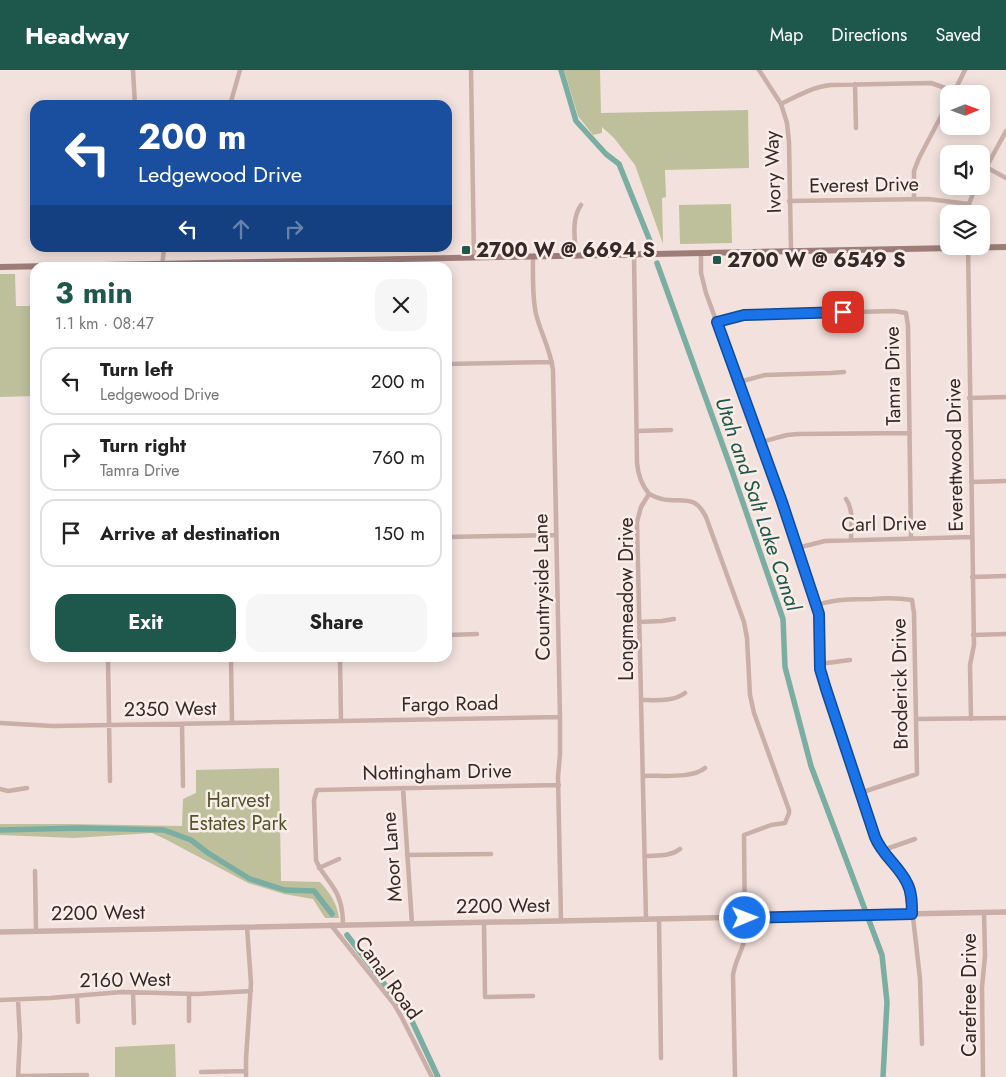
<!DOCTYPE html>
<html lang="en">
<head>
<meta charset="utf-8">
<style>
  :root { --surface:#fff; --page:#f6f6f6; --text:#222; --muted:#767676; --line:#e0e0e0; --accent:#1e574b }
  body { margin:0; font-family:Jost,sans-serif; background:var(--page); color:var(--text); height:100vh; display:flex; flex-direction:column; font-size:19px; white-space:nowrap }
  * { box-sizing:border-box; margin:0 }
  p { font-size:16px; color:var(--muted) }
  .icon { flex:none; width:28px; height:28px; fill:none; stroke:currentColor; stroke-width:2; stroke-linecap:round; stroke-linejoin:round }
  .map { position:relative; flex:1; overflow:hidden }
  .side { position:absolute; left:30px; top:192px; width:422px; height:400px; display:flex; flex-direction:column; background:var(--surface); border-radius:15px; box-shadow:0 2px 12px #0003 }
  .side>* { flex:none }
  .top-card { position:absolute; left:30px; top:30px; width:422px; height:152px; border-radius:15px; box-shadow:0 2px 12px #0003; background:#1a4fa0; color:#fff; overflow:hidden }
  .needle { width:32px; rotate:89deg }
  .buttons { position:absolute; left:940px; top:15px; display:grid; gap:10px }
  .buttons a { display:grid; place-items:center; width:50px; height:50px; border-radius:10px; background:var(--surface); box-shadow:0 2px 12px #0003; font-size:25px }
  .pin { position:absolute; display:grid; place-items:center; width:42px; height:42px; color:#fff; margin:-21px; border-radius:10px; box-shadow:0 2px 8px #0006 }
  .me { position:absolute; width:55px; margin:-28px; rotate:89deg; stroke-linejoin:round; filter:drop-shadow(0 0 4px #0008) }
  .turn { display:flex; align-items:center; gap:18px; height:105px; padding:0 25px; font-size:22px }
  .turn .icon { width:65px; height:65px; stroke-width:2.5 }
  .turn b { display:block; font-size:35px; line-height:42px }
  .lanes { display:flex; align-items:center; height:48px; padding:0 25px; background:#0003; justify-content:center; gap:25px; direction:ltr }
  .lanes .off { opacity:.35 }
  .round { display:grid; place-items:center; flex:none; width:52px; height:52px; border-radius:15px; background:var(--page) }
  .summary { display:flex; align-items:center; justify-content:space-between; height:85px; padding:0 25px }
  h1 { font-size:30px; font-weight:700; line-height:38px; color:var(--accent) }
  .button { display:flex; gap:10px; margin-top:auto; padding:10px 25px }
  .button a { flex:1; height:58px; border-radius:15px; background:var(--accent); color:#fff; font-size:20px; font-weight:700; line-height:58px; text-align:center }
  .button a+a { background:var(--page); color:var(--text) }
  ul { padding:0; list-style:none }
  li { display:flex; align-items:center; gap:15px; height:68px; margin:0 10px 8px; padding:0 15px; border:2px solid var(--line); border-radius:15px }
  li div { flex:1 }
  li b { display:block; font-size:19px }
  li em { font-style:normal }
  header { display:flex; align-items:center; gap:30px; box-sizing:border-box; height:70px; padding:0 25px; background:var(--accent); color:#fff }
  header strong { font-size:24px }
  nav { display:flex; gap:28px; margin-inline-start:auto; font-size:18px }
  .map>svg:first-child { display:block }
</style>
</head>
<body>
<header>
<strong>Headway</strong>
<nav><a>Map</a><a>Directions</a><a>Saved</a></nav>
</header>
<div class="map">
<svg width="1006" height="1007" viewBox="0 0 1006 1007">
  <rect width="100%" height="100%" fill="#f2e1dc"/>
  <!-- green -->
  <path fill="#bec09c" d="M564,0H600L601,43L748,40L749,98L665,100L666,127L662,128L663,174L635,95L614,68L602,57V63L593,65L578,46Z
    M731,134L732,173L680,174L679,135Z
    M0,204H15L16,236H35V326L0,327Z
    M279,698L281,811L320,812C330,823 337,833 339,848H325L313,829L284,824L248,813L165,769L152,763L74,768L0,765V754H71L182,756L183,729L196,723V700Z
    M175,974L176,1007H115V977Z"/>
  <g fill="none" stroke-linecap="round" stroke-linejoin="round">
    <!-- canal -->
    <path stroke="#7baea2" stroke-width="5.5" d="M561,0L576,51L606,84L619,94L652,176
      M657,193L732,401L783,549L785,597L811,696L882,885L887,932L883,1007
      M0,760L82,758L164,760L191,770L208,783L250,809L285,820L314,821L332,844
      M347,865L411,949L438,1007"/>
    <!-- minor -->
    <path stroke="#caaea8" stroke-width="4.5" d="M133,0L135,35
      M471,0L474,187
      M759,0L781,34L787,53L789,72L791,181
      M855,14L856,58
      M953,24L965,0
      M781,34C797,26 812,17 831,15L931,13L954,21
      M230,35L240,0
      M986,97L1006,108
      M981,107L1006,61
      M914,129V101L919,88L949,31
      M789,131L928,129L969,134
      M968,144L969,134L976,116
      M968,176L974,575L970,595L971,649
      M701,183V203L706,223L782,432L817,535C822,558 816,582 821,604L875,767L880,778L903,805L910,820L920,909L922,974
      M634,184L637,393C638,405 641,414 649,424L641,437L637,452L646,849
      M533,186C533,205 532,226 536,244C541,264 550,278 553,300L560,647V684L558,707L561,851
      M576,186C575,169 571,149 581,135
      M162,198L164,178
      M717,252L744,245L894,241L906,243L908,256L911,469
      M448,294L552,292
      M739,312L765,305L831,303L844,302
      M969,328L1006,327
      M637,361L671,360
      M761,372L787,365L798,364L910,363
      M971,412L1006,411
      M649,424C655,427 662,430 669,430C688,431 696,427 706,447L744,552L747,568L750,625L754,643L789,740V743L785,753L771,755L744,765L745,868C742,881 735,891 733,905L735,1007
      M846,429C854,440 851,457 851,470
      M448,467L555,465
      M797,478L825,471L972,467
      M972,507L1006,506
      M817,535C835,529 853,529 872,529C886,528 899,528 912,530L914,543L917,704L860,723
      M639,552L662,551L674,549
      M448,565L477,564
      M973,565L1006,564
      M108,588L110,711
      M231,588L232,653
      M340,588L341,651
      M819,594L850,590
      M641,630C655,630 673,632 685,623
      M916,649L1006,648
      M0,653L53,656L560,647
      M182,654L183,716
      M644,706C661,705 692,709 705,698
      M403,718L412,854
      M0,719L8,721L27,718
      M884,782L889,778L915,769
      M407,785L491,784
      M645,786C657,785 670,787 680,779
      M319,798L339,789
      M35,801L36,861
      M659,849L661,988
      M484,852L485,927L533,926
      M331,855L394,934L401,946L432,1007
      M343,855C343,841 341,828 333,817C327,807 320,801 316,790L314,730L317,720L559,715
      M133,922L134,953
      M189,924V951
      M77,926L78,952
      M0,930L50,928L122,922L197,924L251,921
      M18,930L20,966L18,1007
      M201,1002L246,1001
      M18,1006L87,1005
      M246,1007V989L251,913L247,857
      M983,1007L982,917L985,886L984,843"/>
    <!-- tertiary -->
    <path stroke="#caaea8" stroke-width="5.5" d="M0,862L1006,842"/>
    <!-- secondary -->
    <path stroke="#9d7c79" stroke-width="6" d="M0,197L1006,177"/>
  </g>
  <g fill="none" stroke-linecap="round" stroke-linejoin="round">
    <defs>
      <path id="route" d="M745,848L912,844C912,834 912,822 907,813C899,796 882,785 875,767L826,619L820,599L819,544L816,535L782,432L717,252L744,245L843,242"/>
    </defs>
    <!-- route casing -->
    <use href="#route" stroke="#114b97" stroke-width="12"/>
    <!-- route -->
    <use href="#route" stroke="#1a73e8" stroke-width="9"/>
  </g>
  <!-- markers -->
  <g fill="#1e574b" stroke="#f9ede8" stroke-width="2">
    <rect x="461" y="175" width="10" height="10" rx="2.5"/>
    <rect x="712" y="185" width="10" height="10" rx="2.5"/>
  </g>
  <g text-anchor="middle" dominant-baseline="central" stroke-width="5" stroke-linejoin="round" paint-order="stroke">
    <!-- street labels -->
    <g font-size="20" fill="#362928" stroke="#f9ede8">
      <text transform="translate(773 102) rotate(-92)">Ivory Way</text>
      <text transform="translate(864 115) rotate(-1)">Everest Drive</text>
      <text transform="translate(893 306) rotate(-91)">Tamra Drive</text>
      <text transform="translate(955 385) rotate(-91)">Everettwood Drive</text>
      <text transform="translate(884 454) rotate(-1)">Carl Drive</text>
      <text transform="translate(542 517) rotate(-91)">Countryside Lane</text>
      <text transform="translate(626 529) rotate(-90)">Longmeadow Drive</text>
      <text transform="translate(900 614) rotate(-91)">Broderick Drive</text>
      <text transform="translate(450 634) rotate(-1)">Fargo Road</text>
      <text transform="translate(170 639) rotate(-1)">2350 West</text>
      <text transform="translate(437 702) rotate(-1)">Nottingham Drive</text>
      <text transform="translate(392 787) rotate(-94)">Moor Lane</text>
      <text transform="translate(503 836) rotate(-1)">2200 West</text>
      <text transform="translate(98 843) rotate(-1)">2200 West</text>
      <text transform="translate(388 908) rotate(54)">Canal Road</text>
      <text transform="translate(125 910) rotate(-1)">2160 West</text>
      <text transform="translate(969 925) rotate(-90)">Carefree Drive</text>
    </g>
    <!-- poi labels -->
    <g font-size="20" font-weight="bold" fill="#362928" stroke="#f9ede8" text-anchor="start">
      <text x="476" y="180">2700 W @ 6694 S</text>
      <text x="727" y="190">2700 W @ 6549 S</text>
    </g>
    <!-- park labels -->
    <g font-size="20" fill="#51542c" stroke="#f9ede8">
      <text x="238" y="730">Harvest<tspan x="238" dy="23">Estates Park</tspan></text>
    </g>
    <!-- water labels -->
    <g font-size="21" font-style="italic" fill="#1e574b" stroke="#f9ede8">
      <text transform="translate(758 434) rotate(71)">Utah and Salt Lake Canal</text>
    </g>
  </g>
</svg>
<div class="buttons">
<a><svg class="needle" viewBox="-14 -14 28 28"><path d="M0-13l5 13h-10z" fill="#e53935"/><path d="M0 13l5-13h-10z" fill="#767676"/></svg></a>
<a><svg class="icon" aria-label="sound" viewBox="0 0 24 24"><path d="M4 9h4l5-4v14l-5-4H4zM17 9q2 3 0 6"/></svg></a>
<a><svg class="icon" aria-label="layers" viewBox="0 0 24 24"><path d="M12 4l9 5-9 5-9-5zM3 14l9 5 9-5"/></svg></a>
</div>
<div class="pin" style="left:843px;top:242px;background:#d93025"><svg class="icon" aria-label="arrive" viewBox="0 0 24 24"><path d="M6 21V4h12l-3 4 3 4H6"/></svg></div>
<svg class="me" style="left:745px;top:848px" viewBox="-20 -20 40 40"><circle r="17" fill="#1a73e8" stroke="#fff" stroke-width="3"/><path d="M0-11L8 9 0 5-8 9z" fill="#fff"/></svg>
<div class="top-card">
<div class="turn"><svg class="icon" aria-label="left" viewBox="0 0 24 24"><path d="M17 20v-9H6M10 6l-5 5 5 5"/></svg><div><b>200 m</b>Ledgewood Drive</div></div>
<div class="lanes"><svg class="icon" aria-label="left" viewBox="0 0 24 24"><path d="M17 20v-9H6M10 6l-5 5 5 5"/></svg><svg class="icon off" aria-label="ahead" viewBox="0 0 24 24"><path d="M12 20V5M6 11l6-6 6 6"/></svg><svg class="icon off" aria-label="right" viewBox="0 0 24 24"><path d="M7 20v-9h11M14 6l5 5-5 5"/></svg></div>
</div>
<section class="side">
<div class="summary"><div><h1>3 min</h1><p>1.1 km · 08:47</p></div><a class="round"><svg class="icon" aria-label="close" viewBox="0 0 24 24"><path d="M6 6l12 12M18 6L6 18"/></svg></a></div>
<ul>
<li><svg class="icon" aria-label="left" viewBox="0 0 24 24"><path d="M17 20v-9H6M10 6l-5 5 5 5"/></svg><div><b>Turn left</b><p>Ledgewood Drive</p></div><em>200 m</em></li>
<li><svg class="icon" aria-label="right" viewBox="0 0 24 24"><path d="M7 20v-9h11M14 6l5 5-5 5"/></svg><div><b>Turn right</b><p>Tamra Drive</p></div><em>760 m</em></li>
<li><svg class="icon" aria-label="arrive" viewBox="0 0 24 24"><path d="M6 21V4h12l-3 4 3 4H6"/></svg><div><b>Arrive at destination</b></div><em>150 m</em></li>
</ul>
<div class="button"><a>Exit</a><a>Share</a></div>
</section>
</div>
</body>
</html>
